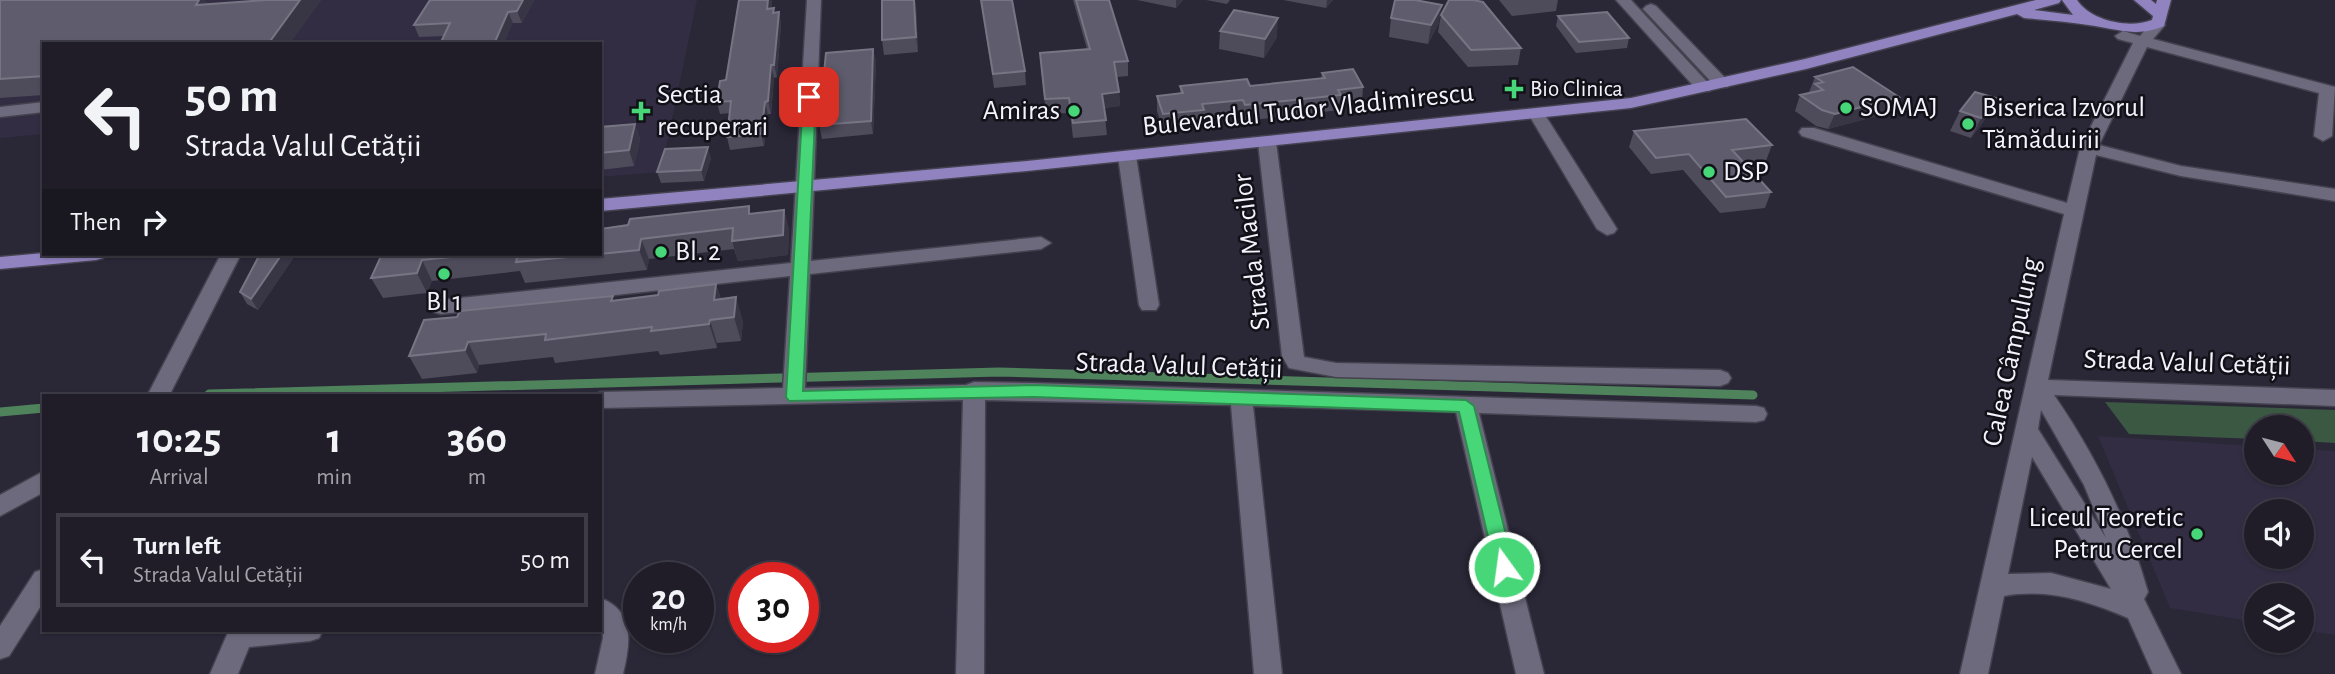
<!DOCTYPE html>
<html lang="en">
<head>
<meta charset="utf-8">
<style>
  :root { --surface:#201d29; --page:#2d2a35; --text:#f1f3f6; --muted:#a2a2a8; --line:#3d3b46 }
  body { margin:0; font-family:"Alegreya Sans",sans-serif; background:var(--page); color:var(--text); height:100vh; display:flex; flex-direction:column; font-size:26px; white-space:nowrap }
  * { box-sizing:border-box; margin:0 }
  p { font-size:23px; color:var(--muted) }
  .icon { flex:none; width:38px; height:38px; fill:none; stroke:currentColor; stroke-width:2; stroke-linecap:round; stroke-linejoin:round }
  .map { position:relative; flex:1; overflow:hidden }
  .details { position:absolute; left:42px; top:394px; width:560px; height:238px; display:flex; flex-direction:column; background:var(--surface); border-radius:0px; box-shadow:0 2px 5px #0004,0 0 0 2px var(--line) }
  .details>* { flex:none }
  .guide { position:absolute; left:42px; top:42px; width:560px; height:214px; border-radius:0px; box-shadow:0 2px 5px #0004,0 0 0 2px var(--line); background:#201d29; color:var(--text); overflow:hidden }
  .needle { width:46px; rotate:126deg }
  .fabs { position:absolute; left:2244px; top:415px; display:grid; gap:14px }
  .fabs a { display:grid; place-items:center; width:70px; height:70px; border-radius:50%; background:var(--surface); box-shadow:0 2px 5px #0004,0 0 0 2px var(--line); font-size:35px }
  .speed { position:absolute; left:623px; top:562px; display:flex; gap:14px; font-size:35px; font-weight:700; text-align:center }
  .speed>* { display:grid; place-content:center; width:91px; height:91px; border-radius:50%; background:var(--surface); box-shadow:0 2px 5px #0004,0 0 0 2px var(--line); line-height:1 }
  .speed small { font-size:18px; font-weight:400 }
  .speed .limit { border:10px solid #d22; background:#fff; color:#111 }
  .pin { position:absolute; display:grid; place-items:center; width:60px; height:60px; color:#fff; margin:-30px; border-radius:14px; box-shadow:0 4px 10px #0006 }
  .me { position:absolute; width:77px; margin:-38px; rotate:346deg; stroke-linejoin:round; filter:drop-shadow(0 0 5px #0008) }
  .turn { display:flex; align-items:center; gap:24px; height:147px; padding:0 28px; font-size:32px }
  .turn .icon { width:91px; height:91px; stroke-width:2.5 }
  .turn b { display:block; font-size:49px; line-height:60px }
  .then { display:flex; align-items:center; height:66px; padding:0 28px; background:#0003; gap:14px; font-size:26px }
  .eta { display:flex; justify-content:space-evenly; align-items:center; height:119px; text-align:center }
  .eta b { font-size:42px; font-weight:700; line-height:49px }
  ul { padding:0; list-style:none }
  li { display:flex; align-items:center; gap:21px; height:94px; margin:0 14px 10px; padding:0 14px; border:4px solid var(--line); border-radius:0px }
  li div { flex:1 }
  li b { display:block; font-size:26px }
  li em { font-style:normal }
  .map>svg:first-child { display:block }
</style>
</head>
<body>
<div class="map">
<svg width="2335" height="674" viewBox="0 0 2335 674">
  <rect width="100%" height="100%" fill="#2a2737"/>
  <!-- built -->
  <path fill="#322d43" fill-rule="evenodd" d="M181,0H697L661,172L600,177V44H146Z
    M44,54V134L0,138V58Z
    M2098,436L2256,446V472H2301V449L2335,451V635L2301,630V595H2256V622L2170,608ZM2301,511V556H2256V511Z"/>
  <!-- green -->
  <path fill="#3b5842" d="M2105,402L2335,410V443L2301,441V427H2256V439L2129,434Z"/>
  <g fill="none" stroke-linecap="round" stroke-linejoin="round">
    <!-- stream -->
    <path stroke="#4f835c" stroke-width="9" d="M209,394L999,372L1753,395
      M0,412L44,408"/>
    <defs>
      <path id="minor" d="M807,0H821L811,261L1041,237L1051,243L1041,249L810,274L805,388L966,385L974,382L1034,383L1756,406L1764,408L1767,414L1764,420L1756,422L1479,413L1544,674H1516L1456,412L1253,406L1282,674H1254L1231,405L985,400L984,674H956L963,400L600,408V396H592L600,392L783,388L790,276L441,314L434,312L431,307L434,302L441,300L791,263Z
        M1616,0H1631L1710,85L1712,88L1710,91H1698Z
        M1651,4L1656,6L1728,81L1730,84L1728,87H1716L1646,12L1643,9L1646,6Z
        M2157,20L2165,25L2153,39L2335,87L2332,136L2323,141L2314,136L2319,93L2147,47L2099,145L2181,166L2335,189V201L2181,176L2096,155L2048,380L2335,390V406L2054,395C2096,456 2128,521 2148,592L2144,599L2181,674H2153L2128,618C2088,601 2048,588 2004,596L1988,674H1960L2064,214L1802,136L1799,132L1802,128H1814L2067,203L2080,148L2133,43L2118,39L2115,36L2123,31L2140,36L2152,22ZM2041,410L2084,485L2106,538L2038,429ZM2032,457L2111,589L2051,573L2008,574Z
        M44,102V112L0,117V107Z
        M1537,110L1545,115L1617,229L1614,233L1607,235L1597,229L1529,115Z
        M1267,137L1276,142L1304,357L1336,363L1720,370L1728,373L1731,378L1728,383L1720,386L1336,377L1289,368L1282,356L1258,142Z
        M1127,151L1136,156L1159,305L1156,310H1142L1139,305L1118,156Z
        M221,254H241L169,396H147Z
        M44,471V492L0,516V495Z
        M44,569V601L9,656L0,659V626L35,572Z
        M600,598C636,611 630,644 623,674H595L603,638Z
        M229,630H323L319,638L310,641L249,647L238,674H210Z"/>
      <path id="major" d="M2036,0H2061L2059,3L2034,10L2073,15L2062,0H2077C2091,21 2129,29 2152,20L2153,16L2134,0H2151L2156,4L2157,0H2171L2164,26C2139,37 2120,30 2095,26C2072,22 2047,20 2024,18L2017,14L1806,69L1631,108L1027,171L600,211V199L1027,161L1631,98L1805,59Z
        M44,253V254H106L103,258L96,260L0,269V257Z"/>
    </defs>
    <!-- minor casing -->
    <use href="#minor" stroke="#44424f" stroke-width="3"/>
    <!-- major casing -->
    <use href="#major" stroke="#44424f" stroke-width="3"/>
    <!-- minor -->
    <use href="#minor" fill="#6d6a7d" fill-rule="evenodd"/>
    <!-- major -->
    <use href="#major" fill="#9183c0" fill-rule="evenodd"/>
  </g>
  <!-- wall -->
  <path fill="#4e4b5b" d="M0,0H205L207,4L321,0L289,44H44V95L0,98Z
    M430,0H534L522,23H513L444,36L419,37L414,25Z
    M772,0L771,8L775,13L779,12L781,24L777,77L774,78L771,114H768L764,146L730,150L727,137L730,113L720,114L717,102Z
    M981,0H1012L1025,71L1026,85L994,88Z
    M1073,0H1109L1128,61V76L1117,77L1119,92L1120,106L1104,108L1107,135L1073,138L1070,113L1046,114L1041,68L1087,49Z
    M1137,0H1183L1176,8Z
    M1206,0H1230L1227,4Z
    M1283,0H1333L1326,8Z
    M1499,0H1558L1556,11L1512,16Z
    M916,5L918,52L884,55L882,40Z
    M1441,15L1521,48L1518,65L1468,67L1438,32Z
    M1558,16L1629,38L1627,48L1576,53L1556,26Z
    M1391,18L1439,23L1428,44L1389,37Z
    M1220,31L1277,37L1264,58L1219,49Z
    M873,49L876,62L873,134L822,139L819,125Z
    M1322,73L1363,87L1362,103L1340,105V110L1245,121L1242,116L1204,120V126L1163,130L1157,111V96L1180,93V86H1250L1321,78Z
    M1815,77L1892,112L1828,129L1816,126L1795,111L1800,95L1810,93L1809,92Z
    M1996,98L1986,118L1971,138L1950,131L1960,111Z
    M635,124L640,139L634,166L600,170V127Z
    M1634,131L1772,145L1766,161L1745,164L1771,192L1765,208L1720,213L1683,170L1651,174L1629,147Z
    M711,158L704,181L661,183L657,172Z
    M784,210L789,230L788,255L738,261L734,249L649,259L647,270L525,283L520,271L432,281L427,293L383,298L371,278L382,254H600L628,225Z
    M260,254H296L258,310L247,304L240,292Z
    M716,284L721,299L743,321L741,341L717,343V348L660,355L658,351L555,363L553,357L479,365L477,373L422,379L409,356L658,295Z"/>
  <!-- shaded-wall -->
  <path fill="#383545" d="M199,0H205L211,12L196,5Z
    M300,0H321L289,44H268Z
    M523,0H534L522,23L517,11Z
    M768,0H772L769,20L767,9Z
    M914,0H915L916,5L918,52L916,37Z
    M1176,0H1183L1176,8Z
    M1327,0H1333L1326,8Z
    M1442,5L1439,23L1428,44L1431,25Z
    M508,12L513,23L504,44H494Z
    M779,12L781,24L777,77L774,65Z
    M1278,18L1277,37L1264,58L1265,39Z
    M873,49L876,62L873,134L871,121Z
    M771,65L774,78L771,114L768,101Z
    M1119,92L1120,106L1103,108L1102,94Z
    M1899,97L1892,112L1828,129L1835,114Z
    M1996,98L1986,118L1971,138L1981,118Z
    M765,102L768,114L764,146L761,134Z
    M635,124L640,139L634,166L629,150Z
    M708,147L711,158L704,181L701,170Z
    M784,210L789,230L788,255L738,261L732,241Z
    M641,239L649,259L647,270L639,250Z
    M282,254H296L258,310L251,299Z
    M422,260L432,281L427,293L417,273Z
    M716,284L723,307L714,300Z
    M736,297L743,321L741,341L734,317Z
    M710,320L717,343V348L709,324Z
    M468,342L479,365L477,373L465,350Z"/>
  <!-- building -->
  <path fill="#5f5d6d" stroke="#777483" stroke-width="2" d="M0,0H199L196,5L266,0H300L268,44H44V76L0,79Z
    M430,0H523L517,11L508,12L494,44H440L450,23L414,25Z
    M739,0H768L767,9L774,8L773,13L779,12L774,65H771L768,101L765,102L761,134L727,137L731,101L717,102L720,81L726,80Z
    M882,0H914L916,37L882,40Z
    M981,0H1012L1025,71L993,74Z
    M1076,0H1109L1128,61L1114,62L1119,92L1102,94L1106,120L1073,123L1069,98L1045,99L1040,53L1090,49Z
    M1395,0H1415L1442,5L1431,25L1391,18Z
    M1449,0H1473L1483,2L1521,48L1471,50L1441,15Z
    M1234,10L1278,18L1265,39L1220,31Z
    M1607,12L1629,38L1579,42L1558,16Z
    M873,49L871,121L819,125L826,53Z
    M1853,67L1899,97L1835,114L1822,110L1800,95L1823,90L1815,84L1823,82L1815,77Z
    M1353,69L1363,87L1338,90L1341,95L1245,105L1243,100L1202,104L1204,110L1163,114L1157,96L1183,93L1180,86L1247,79L1250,86L1325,78L1322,73Z
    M1975,92L1996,98L1981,118L1960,111Z
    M1746,119L1772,145L1732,150L1771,192L1726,197L1689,154L1656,158L1634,131Z
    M635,124L629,150L600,153V127Z
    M708,147L701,170L657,172L665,149Z
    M749,206V214L784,210L783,235L732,241L733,228L641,239L639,250L600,254V229L628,225L630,219Z
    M260,254H282L251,299L240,292Z
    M382,254H481L422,260L417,273L371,278Z
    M518,254H599L516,262Z
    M716,284L714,300L736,297L734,317L710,320L709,324L651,331L652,327L545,340L546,334L468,342L465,350L409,356L424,320L457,317L460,311L613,296L611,301L658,295L659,291Z"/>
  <!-- route -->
  <path fill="#47d779" stroke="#2e8c4f" stroke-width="2" d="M809,93L816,97L803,391L1034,385L1466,400L1474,406L1514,567L1511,572L1504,574L1498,572L1495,567L1459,412L1034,397L789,401L786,397L803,97Z"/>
  <!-- markers -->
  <g fill="#47d779" stroke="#131118" stroke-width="2.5">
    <path d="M1510.5 78.5h7v7h7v7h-7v7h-7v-7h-7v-7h7z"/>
    <circle cx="1846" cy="108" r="7"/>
    <path d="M637.5 100.5h7v7h7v7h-7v7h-7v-7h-7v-7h7z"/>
    <circle cx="1074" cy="111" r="7"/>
    <circle cx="1968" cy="124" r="7"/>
    <circle cx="1709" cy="172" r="7"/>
    <circle cx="661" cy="252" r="7"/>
    <circle cx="444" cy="274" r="7"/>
    <circle cx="2197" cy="534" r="7"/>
  </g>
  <g text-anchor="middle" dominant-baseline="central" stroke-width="5" stroke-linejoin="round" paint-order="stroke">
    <!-- far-poi labels -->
    <g font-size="23" fill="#f4f2fd" stroke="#131118" text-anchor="start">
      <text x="1530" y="89">Bio Clinica</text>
    </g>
    <!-- poi labels -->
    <g font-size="28" fill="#f4f2fd" stroke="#131118" text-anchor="start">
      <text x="657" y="95">Sectia<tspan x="657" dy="32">recuperari</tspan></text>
      <text x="1860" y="108">SOMAJ</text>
      <text x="1982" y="108">Biserica Izvorul<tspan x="1982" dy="32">Tămăduirii</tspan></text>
      <text x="1060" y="111" text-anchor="end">Amiras</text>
      <text x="1723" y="172">DSP</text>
      <text x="675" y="252">Bl. 2</text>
      <text x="444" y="302" text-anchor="middle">Bl 1</text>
      <text x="2183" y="518" text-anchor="end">Liceul Teoretic<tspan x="2183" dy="32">Petru Cercel</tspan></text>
    </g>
    <!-- street labels -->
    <g font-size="28" fill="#f4f2fd" stroke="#131118">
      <text transform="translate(1308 110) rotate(-6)">Bulevardul Tudor Vladimirescu</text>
      <text transform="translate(1252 252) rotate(-97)">Strada Macilor</text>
      <text transform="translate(2012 352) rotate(-78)">Calea Câmpulung</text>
      <text transform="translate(2187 363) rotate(2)">Strada Valul Cetății</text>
      <text transform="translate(1179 366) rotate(2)">Strada Valul Cetății</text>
    </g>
  </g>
</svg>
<div class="fabs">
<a><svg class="needle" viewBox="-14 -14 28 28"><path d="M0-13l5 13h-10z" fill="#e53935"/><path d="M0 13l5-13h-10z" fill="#a2a2a8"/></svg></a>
<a><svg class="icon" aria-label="sound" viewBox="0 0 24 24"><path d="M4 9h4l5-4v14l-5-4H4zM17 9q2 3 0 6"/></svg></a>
<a><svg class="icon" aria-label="layers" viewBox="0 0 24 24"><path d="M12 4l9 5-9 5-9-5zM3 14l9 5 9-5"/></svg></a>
</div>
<div class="speed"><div>20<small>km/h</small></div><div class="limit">30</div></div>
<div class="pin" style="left:809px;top:97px;background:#d93025"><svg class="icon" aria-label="arrive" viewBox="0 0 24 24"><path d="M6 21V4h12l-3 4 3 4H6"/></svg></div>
<svg class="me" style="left:1504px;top:567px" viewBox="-20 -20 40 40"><circle r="17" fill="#47d779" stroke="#fff" stroke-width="3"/><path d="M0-11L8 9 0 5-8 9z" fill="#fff"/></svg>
<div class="guide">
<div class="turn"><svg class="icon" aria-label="left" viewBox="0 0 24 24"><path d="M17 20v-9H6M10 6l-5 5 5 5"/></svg><div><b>50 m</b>Strada Valul Cetății</div></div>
<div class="then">Then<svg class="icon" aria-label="right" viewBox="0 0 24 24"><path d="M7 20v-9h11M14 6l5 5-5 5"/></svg></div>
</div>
<section class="details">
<div class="eta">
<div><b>10:25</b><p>Arrival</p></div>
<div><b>1</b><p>min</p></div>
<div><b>360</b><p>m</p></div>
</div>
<ul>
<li><svg class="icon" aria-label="left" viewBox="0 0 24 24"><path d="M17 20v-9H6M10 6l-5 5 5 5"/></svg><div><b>Turn left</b><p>Strada Valul Cetății</p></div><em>50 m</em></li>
</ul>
</section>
</div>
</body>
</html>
